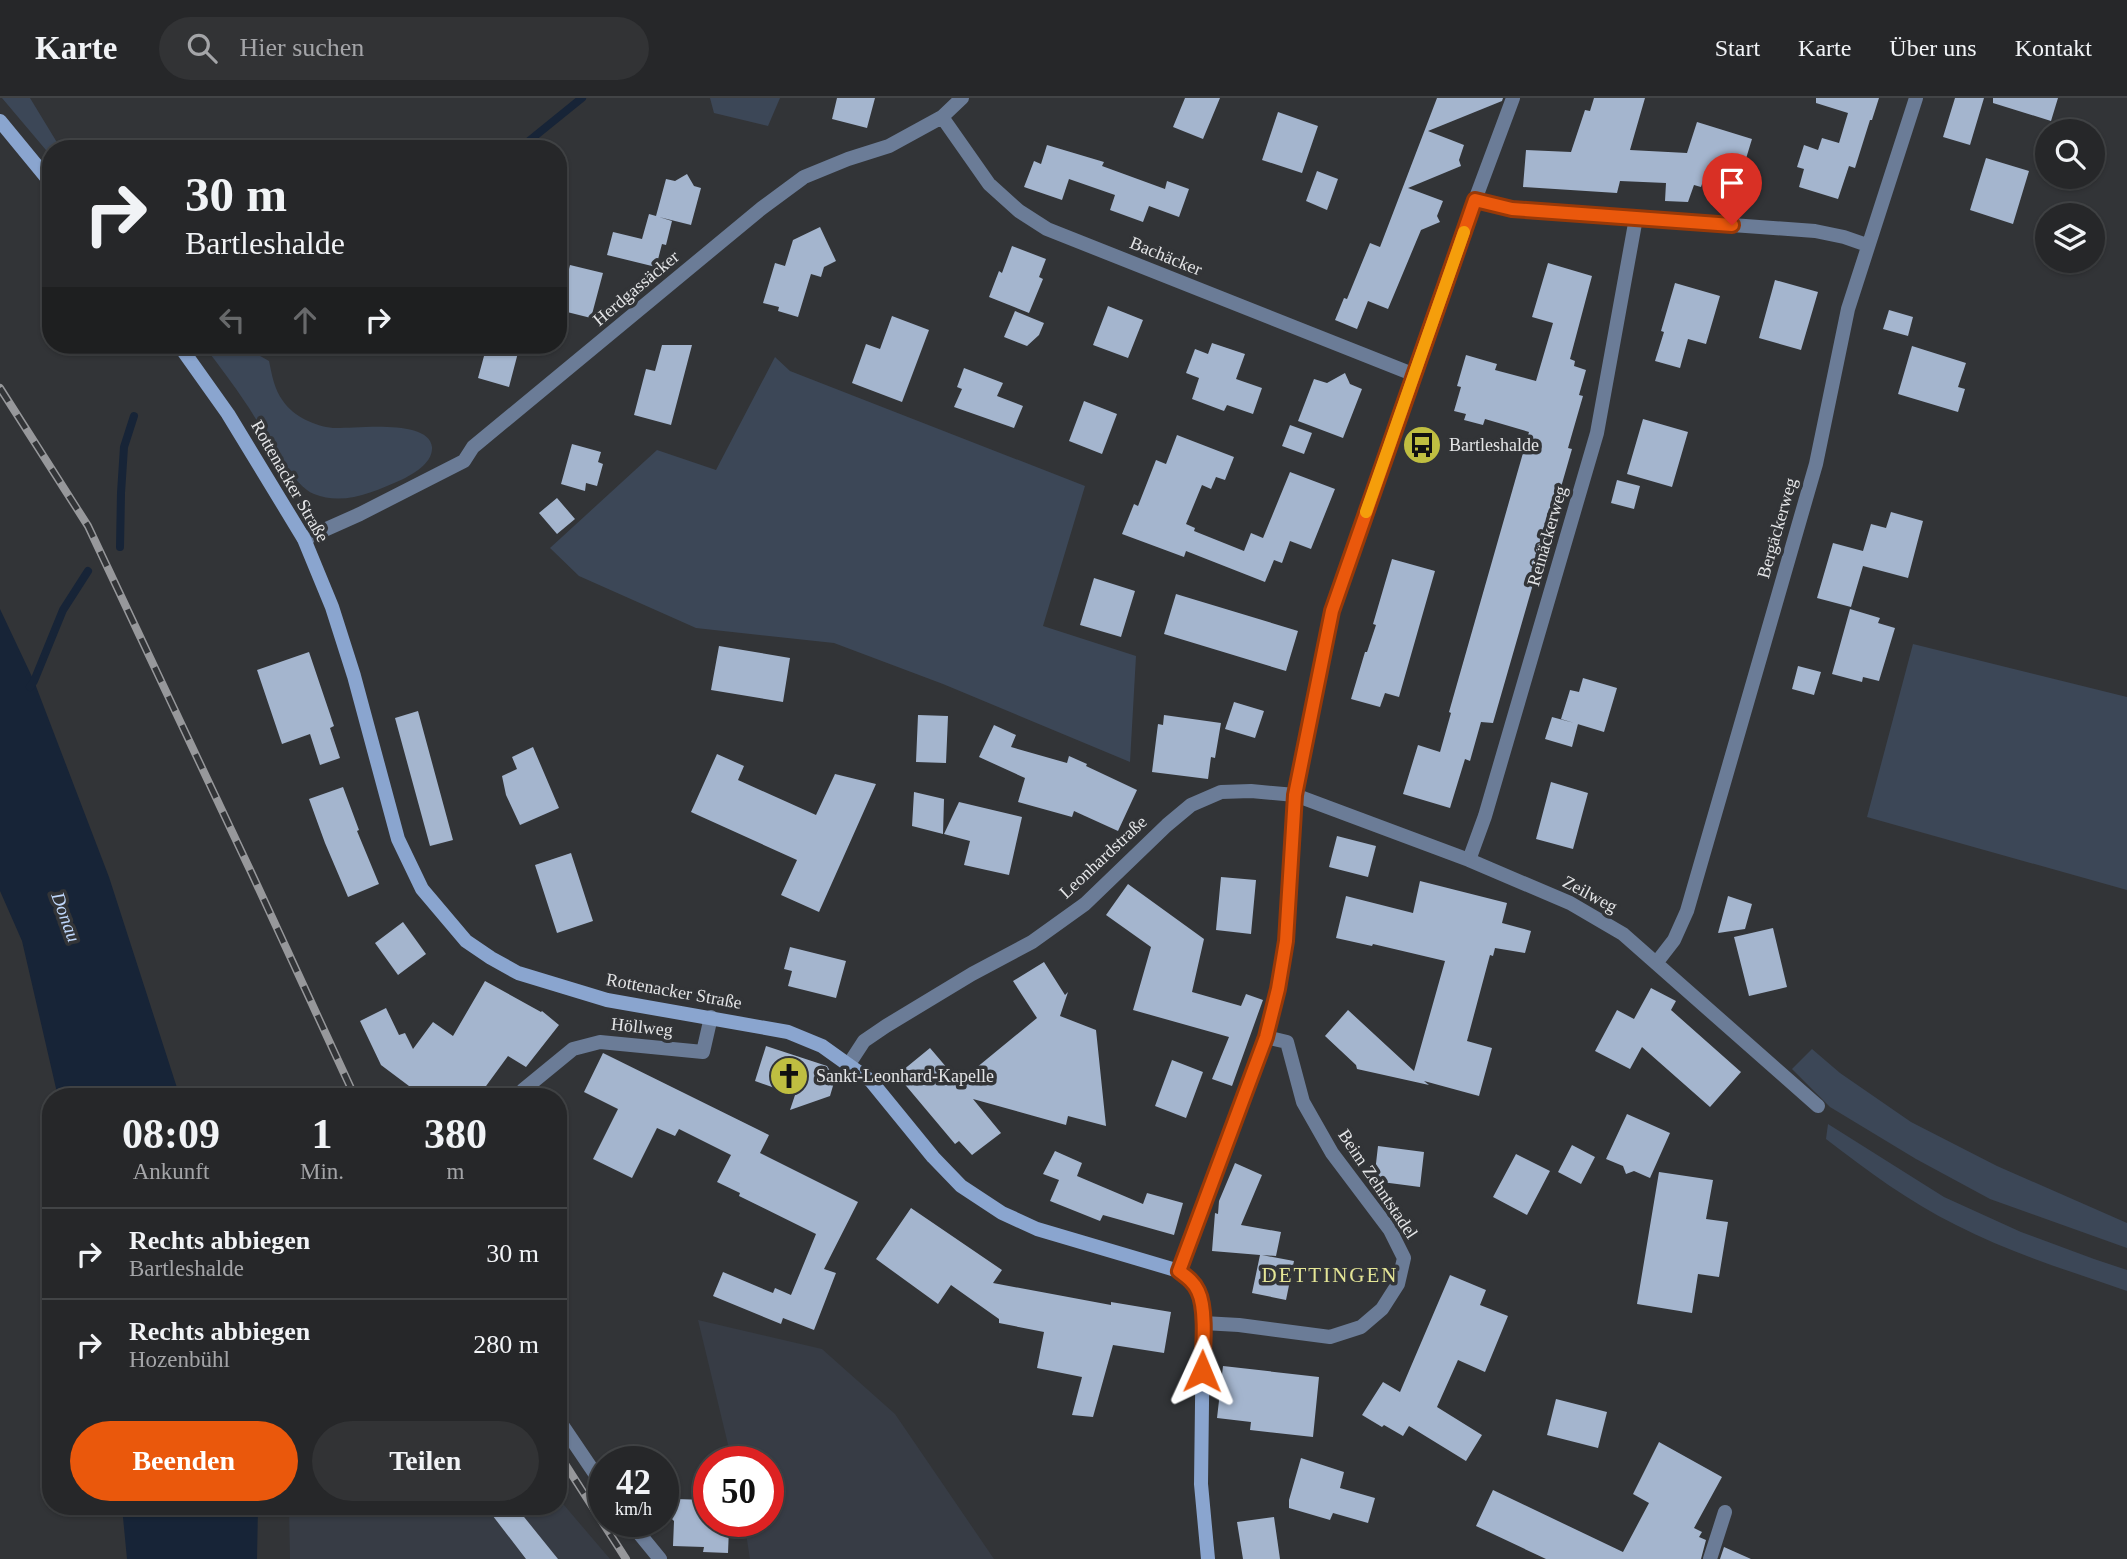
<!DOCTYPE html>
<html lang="de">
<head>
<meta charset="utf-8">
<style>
  :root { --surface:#262729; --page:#323335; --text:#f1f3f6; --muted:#a4a5a8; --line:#424446; --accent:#ea580c }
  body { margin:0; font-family:"Times New Roman",serif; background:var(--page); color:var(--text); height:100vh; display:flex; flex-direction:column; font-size:26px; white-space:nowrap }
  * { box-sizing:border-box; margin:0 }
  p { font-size:23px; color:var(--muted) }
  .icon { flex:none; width:38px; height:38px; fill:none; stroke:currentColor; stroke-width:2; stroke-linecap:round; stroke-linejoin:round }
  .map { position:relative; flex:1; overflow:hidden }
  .sheet { position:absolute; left:42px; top:990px; width:525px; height:427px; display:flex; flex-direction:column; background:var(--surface); border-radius:28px; box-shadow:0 2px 5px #0004,0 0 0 2px var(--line) }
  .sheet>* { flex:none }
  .top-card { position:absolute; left:42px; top:42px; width:525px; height:214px; border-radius:28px; box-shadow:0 2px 5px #0004,0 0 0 2px var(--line); background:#262729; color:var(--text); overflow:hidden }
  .controls { position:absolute; left:2035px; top:21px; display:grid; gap:14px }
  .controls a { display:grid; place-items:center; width:70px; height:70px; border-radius:50%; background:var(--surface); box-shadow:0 2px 5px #0004,0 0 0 2px var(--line); font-size:35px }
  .speed { position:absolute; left:588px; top:1348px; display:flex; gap:14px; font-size:35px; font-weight:700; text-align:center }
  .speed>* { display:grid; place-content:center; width:91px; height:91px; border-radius:50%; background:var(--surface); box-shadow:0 2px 5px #0004,0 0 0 2px var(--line); line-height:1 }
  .speed small { font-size:18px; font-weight:400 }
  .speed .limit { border:10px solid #d22; background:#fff; color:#111 }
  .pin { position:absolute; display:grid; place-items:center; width:60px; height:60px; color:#fff; margin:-72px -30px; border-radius:50% 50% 50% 0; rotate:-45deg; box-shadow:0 0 7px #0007 }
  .pin .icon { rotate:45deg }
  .me { position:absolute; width:77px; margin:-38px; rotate:1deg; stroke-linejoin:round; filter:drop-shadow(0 0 5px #0008) }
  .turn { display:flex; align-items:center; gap:24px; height:147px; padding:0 28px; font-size:32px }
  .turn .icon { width:91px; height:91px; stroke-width:2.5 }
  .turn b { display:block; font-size:49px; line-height:60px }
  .lanes { display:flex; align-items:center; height:66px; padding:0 28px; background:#0003; justify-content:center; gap:35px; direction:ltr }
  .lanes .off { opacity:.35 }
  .eta { display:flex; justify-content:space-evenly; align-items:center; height:119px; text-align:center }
  .eta b { font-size:42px; font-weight:600; line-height:49px }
  .button { display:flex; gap:14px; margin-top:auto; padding:14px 28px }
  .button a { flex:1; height:80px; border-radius:42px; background:var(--accent); color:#fff; font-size:28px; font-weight:600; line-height:80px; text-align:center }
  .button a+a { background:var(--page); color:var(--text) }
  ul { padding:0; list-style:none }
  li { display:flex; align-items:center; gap:21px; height:91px; padding:0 28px; border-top:2px solid var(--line) }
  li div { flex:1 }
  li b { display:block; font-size:26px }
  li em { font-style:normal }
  header { display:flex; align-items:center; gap:42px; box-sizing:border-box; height:98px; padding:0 35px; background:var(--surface); border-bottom:2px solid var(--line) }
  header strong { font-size:33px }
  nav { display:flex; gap:38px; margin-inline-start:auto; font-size:24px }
  .search { width:490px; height:63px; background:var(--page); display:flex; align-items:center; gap:18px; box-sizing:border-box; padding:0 24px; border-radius:38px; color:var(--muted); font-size:26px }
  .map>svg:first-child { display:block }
</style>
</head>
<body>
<header>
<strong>Karte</strong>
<div class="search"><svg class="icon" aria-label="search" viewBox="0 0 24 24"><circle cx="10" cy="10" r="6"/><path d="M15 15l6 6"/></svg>Hier suchen</div>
<nav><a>Start</a><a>Karte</a><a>Über uns</a><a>Kontakt</a></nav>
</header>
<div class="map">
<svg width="2127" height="1461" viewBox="0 0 2127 1461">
  <rect width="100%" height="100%" fill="#323437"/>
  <!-- built -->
  <path fill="#373c45" d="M698,1222L822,1251L895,1316L994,1461H750L744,1423H768V1363H732Z
    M558,1400L610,1461H290L289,1409H558Z"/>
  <!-- green -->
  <path fill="#3c4757" d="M2,0H30L61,51H51V58Z
    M710,0H780L768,28L714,15Z
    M203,247H241L269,263C272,277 274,291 283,303C294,319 315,328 333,330C353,331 429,320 432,349C433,365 413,376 401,382C374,394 343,408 314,396C291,387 262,329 247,307C233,286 219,267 203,247Z
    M775,259L790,273L1085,388L1043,528L1136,558L1130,664L943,586L834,545L696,530L579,478L550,450L657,352L716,372Z
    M1913,546L2127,599V792L1867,719Z
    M1812,951L1840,975L1911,1024L1997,1068L2127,1125V1150L1990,1101L1916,1061L1830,1009L1792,971Z
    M1828,1026L1944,1099L2021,1134L2094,1161L2127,1172V1193C2070,1173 2010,1155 1956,1127C1909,1104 1868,1073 1826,1041Z"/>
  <!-- water -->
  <path fill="#172437" d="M0,511L34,583L109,779L180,999H58L22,843L0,793Z
    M122,1409H258L257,1461H127Z"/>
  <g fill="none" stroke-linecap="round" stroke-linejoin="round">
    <!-- stream -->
    <path stroke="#172437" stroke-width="8" d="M519,51L582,0
      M312,252L317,247
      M120,449L121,395L124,349L134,318
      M30,589L34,583L63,512L88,473"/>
  </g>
  <!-- building -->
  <path fill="#a4b5ce" d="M837,0H875L867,30L832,21Z
    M1185,0H1220L1203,41L1173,29Z
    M1437,0H1503L1502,3L1428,33L1464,47L1459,62L1461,68L1408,90L1443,103L1437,118L1440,124L1421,132L1388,211L1368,203L1357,231L1335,222L1344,200L1347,201L1370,145L1380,149Z
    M1594,0H1645L1630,52L1687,55L1697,24L1752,41L1737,90L1704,80L1701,89L1694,87L1688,104L1665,103L1666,85L1620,83L1617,95L1523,89L1526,52L1571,54L1585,12L1590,13Z
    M1816,0H1879L1872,22H1870L1855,70L1849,68L1838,101L1799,89L1804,71L1797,69L1804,47L1818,52L1822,40L1839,45L1848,15L1816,5Z
    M1955,0H1984L1970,47L1943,39Z
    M1993,0H2058L2051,23L1993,5Z
    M1278,14L1318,28L1302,75L1262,62Z
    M1047,47L1104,64L1102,68L1165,91L1167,83L1189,91L1179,119L1149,108L1143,124L1110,112L1115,97L1069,81L1062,102L1024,89L1034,63L1041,66Z
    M1986,60L2029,73L2013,126L1970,112Z
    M1317,73L1338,81L1327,112L1306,103Z
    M687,76L694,88L701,90L691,127L659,119L672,123L666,147L662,146L656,169L607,157L613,134L642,141L649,116L656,118L666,81L675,83Z
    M820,129L836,163L824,169L821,179L811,176L798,219L778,213L779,209L763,205L775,165L785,168L793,142Z
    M1012,148L1046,161L1039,179L1043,181L1029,215L989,199L999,173L1002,175Z
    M1548,165L1592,178L1570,261L1575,263L1574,268L1586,272L1579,297L1583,298L1568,350L1572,351L1493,625L1481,624L1470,663L1465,661L1450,710L1403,696L1418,647L1440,654L1451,615L1449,614L1529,334L1485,321L1483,327L1464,322L1466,316L1454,313L1461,289L1457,288L1466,257L1497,266L1495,272L1536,283L1553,225L1532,219Z
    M570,167L603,175L591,220L559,212Z
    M1775,182L1818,194L1801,252L1759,240Z
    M1675,185L1720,198L1706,246L1688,241L1680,270L1655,263L1664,234L1661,233Z
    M1108,208L1143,222L1128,260L1093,247Z
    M1889,212L1913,219L1908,238L1883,231Z
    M1015,213L1044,225L1039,237L1027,248L1004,239Z
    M892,218L929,232L902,304L852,285L866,246L880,251Z
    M1212,245L1245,256L1236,281L1262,290L1253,316L1227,307L1224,313L1192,301L1199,280L1186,275L1195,251L1208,256Z
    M487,247H520L509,289L478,280Z
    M662,247H692L671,327L634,317L646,271L655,273Z
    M1912,248L1966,265L1958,289L1965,291L1958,314L1898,296Z
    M964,270L1003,285L997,298L1023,308L1014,330L954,309L962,291L957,289Z
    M1345,275L1350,286L1362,291L1343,340L1298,323L1314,281L1327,285Z
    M1084,303L1117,316L1102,356L1069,343Z
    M1643,321L1688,334L1672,389L1627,376Z
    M1290,327L1312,335L1304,356L1282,348Z
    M1177,337L1234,359L1225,382L1216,379L1211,391L1202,387L1186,426L1195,430L1194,433L1244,453L1251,435L1263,440L1290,374L1335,391L1311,451L1290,443L1282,465L1274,462L1265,484L1186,453L1184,459L1122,436L1134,406L1138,408L1156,362L1166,366Z
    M572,346L601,354L598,364L603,366L597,388L586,385L585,393L561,386Z
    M1617,382L1640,388L1634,411L1611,405Z
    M557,400L575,421L557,436L539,415Z
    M1891,414L1923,423L1908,480L1863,468L1851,509L1817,500L1833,445L1863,453L1871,426L1886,430Z
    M1392,461L1435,473L1399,599L1385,595L1380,609L1351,601L1365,554H1367L1376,527L1373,526Z
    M1094,480L1135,493L1121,539L1080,527Z
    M1176,496L1298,533L1286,573L1164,536Z
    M1850,511L1880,520L1878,525L1895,530L1879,583L1863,579L1862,584L1832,576Z
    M719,548L790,560L783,604L711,592Z
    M309,554L334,628L330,630L340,660L320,667L310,636L282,646L257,572Z
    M1798,568L1821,574L1814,597L1792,591Z
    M1583,580L1617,590L1604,634L1561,621L1570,592L1579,594Z
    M1234,604L1264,613L1255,640L1225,631Z
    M418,613L453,742L430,748L395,620Z
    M918,617L948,618L946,665L916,664Z
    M1164,617L1221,625L1215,660L1211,659L1208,681L1152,674L1158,626L1163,627Z
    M1552,619L1578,626L1572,649L1545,641Z
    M994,627L1016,637L1011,649L1067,665L1069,658L1087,666L1086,668L1137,692L1118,733L1074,713L1072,719L1018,704L1025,680L979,659Z
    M533,649L559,710L520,727L506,697L502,678L517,671L512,659Z
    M717,656L744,668L738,682L816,717L835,676L876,686L819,814L781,797L797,762L691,714Z
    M1551,684L1588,695L1573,751L1536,741Z
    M343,689L359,732L357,733L379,786L348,799L325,745L309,701Z
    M914,694L944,701L943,736L912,728Z
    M959,704L1022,719L1009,777L964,767L970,743L944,736Z
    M1337,738L1376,748L1368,779L1329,769Z
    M571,755L593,823L557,835L535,767Z
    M1221,779L1256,782L1251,836L1216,832Z
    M1420,783L1507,805L1502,825L1531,833L1525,855L1495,850L1493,858L1490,857L1467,943L1492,950L1479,998L1424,983L1429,987L1357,971L1356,967L1325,938L1348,912L1414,973L1445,863L1373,846L1372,848L1336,840L1346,798L1413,815Z
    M1128,786L1204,841L1192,894L1241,908L1246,896L1263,902L1232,988L1212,981L1229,939L1133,912L1151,849L1106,817Z
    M1728,798L1752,806L1745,831L1718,835Z
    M403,824L426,856L398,877L375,845Z
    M1773,830L1787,889L1749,898L1734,839Z
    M790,849L846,863L836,900L788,888L792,873L784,871Z
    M1044,864L1065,897L1068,894L1060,918L1096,932L1106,1028L1068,1018L1066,1027L973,1001L1001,1035L972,1057L959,1043L955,1046L897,977L930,950L959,984L1037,920L1013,883Z
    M485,883L541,914L542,913L559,927L526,969L508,958L478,999H401L409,988L381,967L360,923L386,910L399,937L405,935L413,951L433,924L453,938Z
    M1651,890L1676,903L1671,912L1741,974L1710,1009L1642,949L1630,971L1595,953L1617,912L1634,921Z
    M766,948L827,968L835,981L830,998L790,1012L795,997L755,983Z
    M603,955L769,1037L760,1055L858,1104L824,1171L836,1175L814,1232L783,1220L781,1226L713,1198L723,1174L773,1195L775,1190L791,1197L816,1136L739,1098L740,1095L717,1084L731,1057L679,1031L675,1038L657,1030L632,1080L593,1061L618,1011L584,994Z
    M1172,962L1203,974L1186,1020L1155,1008Z
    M1627,1016L1670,1035L1650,1080L1634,1073L1626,1076L1623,1068L1606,1061Z
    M1572,1047L1595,1059L1581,1086L1558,1074Z
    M1378,1048L1424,1054L1420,1089L1374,1083Z
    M1055,1053L1082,1065L1077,1078L1143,1106L1147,1095L1183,1105L1174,1137L1103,1117L1100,1123L1050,1103L1059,1082L1043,1076Z
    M1516,1056L1550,1073L1527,1117L1493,1099Z
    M1235,1065L1262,1077L1241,1127L1281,1134L1276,1158L1262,1157L1294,1163L1286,1202L1252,1195L1260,1157L1212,1153L1215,1115L1218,1116L1219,1103Z
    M1659,1074L1713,1082L1706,1121L1728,1124L1719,1179L1698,1176L1692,1215L1637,1206Z
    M911,1110L1002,1172L993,1185L1111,1207V1204L1171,1214L1164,1255L1113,1247L1093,1319L1072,1317L1082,1279L1037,1270L1044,1234L999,1225V1221L951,1187L938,1206L876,1161Z
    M1450,1177L1486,1192L1480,1207L1508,1218L1485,1274L1458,1262L1437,1309L1482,1337L1466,1363L1409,1328L1403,1338L1384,1327L1382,1329L1362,1317L1383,1284L1400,1294Z
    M1223,1268L1319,1279L1313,1339L1250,1332L1251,1324L1217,1320Z
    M1556,1301L1607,1314L1598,1350L1547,1337Z
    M1659,1344L1722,1379L1694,1430L1702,1434L1699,1439L1706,1442L1701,1461H1546L1476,1428L1493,1392L1623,1454L1649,1405L1633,1396Z
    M1301,1360L1344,1374L1340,1390L1375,1400L1368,1425L1333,1415L1330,1422L1289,1410V1402Z
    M675,1401L709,1402V1423H716L715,1429L729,1430L728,1455L703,1454L704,1449L673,1448L674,1423L668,1417L675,1411Z
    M486,1409H516L558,1461H526Z
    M1274,1419L1280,1461H1243L1237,1424Z
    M1724,1449L1751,1461H1720Z"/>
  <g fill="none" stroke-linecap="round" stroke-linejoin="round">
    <!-- minor -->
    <path stroke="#6b7c97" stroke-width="14" d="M942,19L989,86L1019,113L1047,131L1415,277
      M1475,102L1512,111L1815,133L1844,139L1867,147
      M304,441L360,416L464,363L473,349L762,110L804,79L848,61L889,48L942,19L962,0
      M1469,762L1485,718L1597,335L1636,120
      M1657,864L1674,842L1687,813L1816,366L1848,211L1916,0
      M849,966L864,943L886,928L972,876L1032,844L1085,806L1167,727L1191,707L1221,694L1251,693L1295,697L1469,762L1570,805L1623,836L1818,1008
      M518,999L523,992L573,951L600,944L703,954L711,919
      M1179,1173L1266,939L1278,891L1286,843L1295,697L1332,513L1475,102L1513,0
      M1203,1225L1239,1227L1330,1239L1361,1229L1382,1211L1398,1186L1404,1160L1390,1132L1332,1055L1303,1004L1287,944L1266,939
      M558,1321L604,1389
      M629,1423L660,1461
      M1710,1461L1725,1414"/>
    <!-- secondary -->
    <path stroke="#8aa5cf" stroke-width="14" d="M0,23L51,85
      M179,247L228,316L304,441L332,509L354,578L398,741L422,791L466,843L491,860L518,875L607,902L788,934L822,948L871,983L933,1059L961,1088L1002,1115L1037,1131L1179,1173L1191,1182L1200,1195L1203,1225L1201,1386L1208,1461"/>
    <defs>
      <path id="rail" d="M0,290L88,428L252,776L355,999
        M558,1355L626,1461"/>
    </defs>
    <!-- rail casing -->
    <use href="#rail" stroke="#97989b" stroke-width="8"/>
    <!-- rail -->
    <use href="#rail" stroke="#323437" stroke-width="5" stroke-dasharray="16" stroke-linecap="butt"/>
  </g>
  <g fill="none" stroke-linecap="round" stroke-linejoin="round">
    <defs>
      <path id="route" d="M1202,1273C1203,1252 1207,1211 1198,1193C1194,1184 1187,1179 1179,1173L1266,939L1278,891L1286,843L1295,697L1332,513L1475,102L1512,111L1732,127"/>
    </defs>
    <!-- route casing -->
    <use href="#route" stroke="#983908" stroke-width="18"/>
    <!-- route -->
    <use href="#route" stroke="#ea580c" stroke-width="12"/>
    <!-- slow -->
    <path stroke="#f59e0b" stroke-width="12" d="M1366,414L1464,134"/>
  </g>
  <!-- icons -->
  <defs>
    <symbol id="bus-disc" viewBox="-11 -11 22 22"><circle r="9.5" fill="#bfbe41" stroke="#323437"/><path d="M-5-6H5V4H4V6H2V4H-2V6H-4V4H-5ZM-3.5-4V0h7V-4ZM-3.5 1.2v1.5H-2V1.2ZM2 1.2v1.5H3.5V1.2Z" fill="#111"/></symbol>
    <symbol id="church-disc" viewBox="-11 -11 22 22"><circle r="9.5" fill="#bfbe41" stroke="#323437"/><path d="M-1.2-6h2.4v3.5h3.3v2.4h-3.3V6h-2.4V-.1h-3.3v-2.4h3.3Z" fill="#111"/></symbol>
  </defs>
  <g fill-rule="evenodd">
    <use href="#bus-disc" x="1400" y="325" width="44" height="44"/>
    <use href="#church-disc" x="767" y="956" width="44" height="44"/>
  </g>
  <g text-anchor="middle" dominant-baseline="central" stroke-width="7" stroke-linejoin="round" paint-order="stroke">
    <!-- street labels -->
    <g font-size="18" fill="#e4e5e7" stroke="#323437">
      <text transform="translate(1166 158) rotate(22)">Bachäcker</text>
      <text transform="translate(636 190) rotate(-40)">Herdgassäcker</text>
      <text transform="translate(290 383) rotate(60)">Rottenacker Straße</text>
      <text transform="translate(1777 430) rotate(-74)">Bergäckerweg</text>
      <text transform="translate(1547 438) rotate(-74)">Reinäckerweg</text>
      <text transform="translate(1103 759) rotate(-43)">Leonhardstraße</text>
      <text transform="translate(1590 796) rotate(28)">Zeilweg</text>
      <text transform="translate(674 893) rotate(10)">Rottenacker Straße</text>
      <text transform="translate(642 929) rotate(6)">Höllweg</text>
      <text transform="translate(1378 1086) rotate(56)">Beim Zehntstadel</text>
    </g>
    <!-- poi labels -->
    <g font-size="18" fill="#e4e5e7" stroke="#323437" text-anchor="start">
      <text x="1449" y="347">Bartleshalde</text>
      <text x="816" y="978">Sankt-Leonhard-Kapelle</text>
    </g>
    <!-- water labels -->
    <g font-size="19" font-style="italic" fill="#c0d8fc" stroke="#323437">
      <text transform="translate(66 819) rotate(70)">Donau</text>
    </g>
    <!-- quarter labels -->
    <g font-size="21" letter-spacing="2" fill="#e4e596" stroke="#323437">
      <text x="1330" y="1177">DETTINGEN</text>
    </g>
  </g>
</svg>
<div class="controls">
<a><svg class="icon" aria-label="search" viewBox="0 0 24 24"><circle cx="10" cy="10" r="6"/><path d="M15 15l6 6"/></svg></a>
<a><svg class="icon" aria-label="layers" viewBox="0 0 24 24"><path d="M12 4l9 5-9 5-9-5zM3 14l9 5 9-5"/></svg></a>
</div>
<div class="speed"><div>42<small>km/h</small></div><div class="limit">50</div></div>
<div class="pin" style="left:1732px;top:127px;background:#d93025"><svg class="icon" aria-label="arrive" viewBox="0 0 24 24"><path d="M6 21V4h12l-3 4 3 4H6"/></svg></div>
<svg class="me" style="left:1202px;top:1273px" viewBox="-20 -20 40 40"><path d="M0-17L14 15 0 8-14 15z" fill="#ea580c" stroke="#fff" stroke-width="4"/></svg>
<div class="top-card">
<div class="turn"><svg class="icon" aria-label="right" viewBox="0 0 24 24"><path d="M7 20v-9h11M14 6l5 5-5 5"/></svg><div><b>30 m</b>Bartleshalde</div></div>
<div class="lanes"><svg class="icon off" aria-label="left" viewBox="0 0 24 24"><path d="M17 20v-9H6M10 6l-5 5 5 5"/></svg><svg class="icon off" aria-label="ahead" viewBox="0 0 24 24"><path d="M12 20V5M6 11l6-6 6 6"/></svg><svg class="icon" aria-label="right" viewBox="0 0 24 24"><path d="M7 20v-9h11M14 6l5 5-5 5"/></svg></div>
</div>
<section class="sheet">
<div class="eta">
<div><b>08:09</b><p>Ankunft</p></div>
<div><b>1</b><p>Min.</p></div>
<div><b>380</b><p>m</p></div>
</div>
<ul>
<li><svg class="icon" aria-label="right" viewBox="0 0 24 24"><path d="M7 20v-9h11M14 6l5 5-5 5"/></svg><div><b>Rechts abbiegen</b><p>Bartleshalde</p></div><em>30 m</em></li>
<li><svg class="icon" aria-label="right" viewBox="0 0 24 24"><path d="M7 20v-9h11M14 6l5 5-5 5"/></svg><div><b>Rechts abbiegen</b><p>Hozenbühl</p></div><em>280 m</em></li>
</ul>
<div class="button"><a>Beenden</a><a>Teilen</a></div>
</section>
</div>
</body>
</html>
